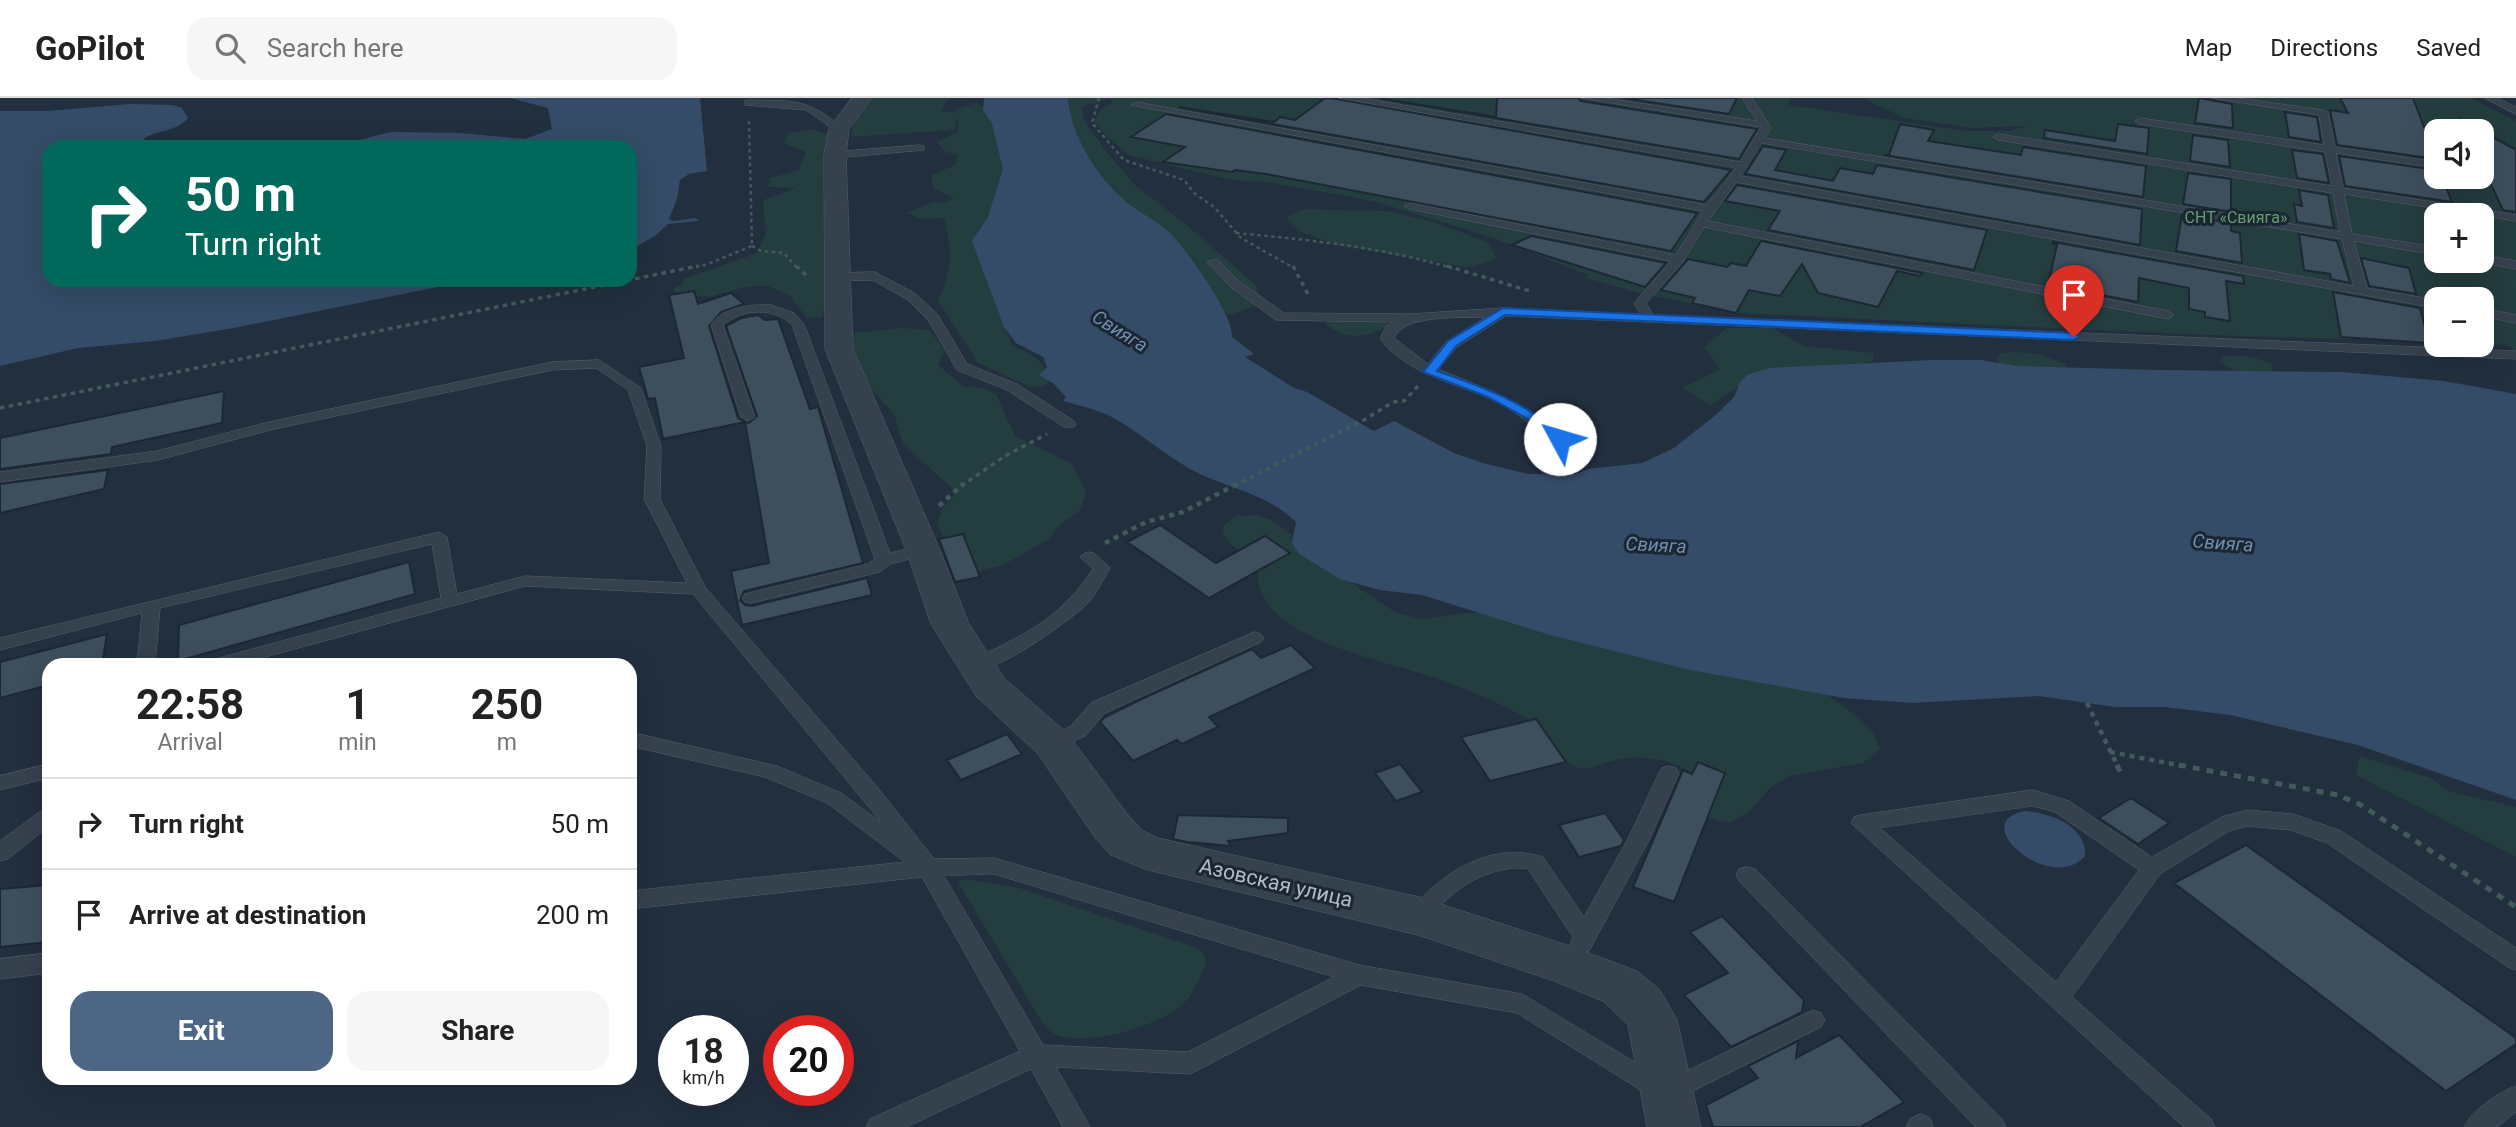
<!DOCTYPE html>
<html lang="en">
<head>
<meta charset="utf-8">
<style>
  :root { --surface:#fff; --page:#f6f6f6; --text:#222; --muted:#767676; --line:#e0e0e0; --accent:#4d6685 }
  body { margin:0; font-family:Roboto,sans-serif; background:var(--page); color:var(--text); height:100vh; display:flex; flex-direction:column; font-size:26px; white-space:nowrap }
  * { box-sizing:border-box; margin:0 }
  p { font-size:23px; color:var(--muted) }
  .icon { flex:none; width:38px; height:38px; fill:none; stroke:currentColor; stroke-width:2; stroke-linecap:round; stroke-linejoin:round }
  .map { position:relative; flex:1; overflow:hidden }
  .panel { position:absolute; left:42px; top:560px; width:595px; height:427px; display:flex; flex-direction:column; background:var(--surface); border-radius:21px; box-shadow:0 7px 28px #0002 }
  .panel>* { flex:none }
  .guide { position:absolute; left:42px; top:42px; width:595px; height:147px; border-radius:21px; box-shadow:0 7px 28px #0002; background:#00695c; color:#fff; overflow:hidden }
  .tools { position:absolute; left:2424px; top:21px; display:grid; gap:14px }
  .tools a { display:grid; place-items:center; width:70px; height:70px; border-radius:14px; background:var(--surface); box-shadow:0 7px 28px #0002; font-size:35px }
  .speed { position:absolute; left:658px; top:917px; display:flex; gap:14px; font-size:35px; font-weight:700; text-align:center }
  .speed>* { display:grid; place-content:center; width:91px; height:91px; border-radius:50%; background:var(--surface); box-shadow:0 7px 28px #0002; line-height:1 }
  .speed small { font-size:18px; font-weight:400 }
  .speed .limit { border:10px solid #d22; background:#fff; color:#111 }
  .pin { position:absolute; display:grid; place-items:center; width:60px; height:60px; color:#fff; margin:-72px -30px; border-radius:50% 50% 50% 0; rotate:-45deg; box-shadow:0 0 7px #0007 }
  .pin .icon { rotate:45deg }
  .me { position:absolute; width:77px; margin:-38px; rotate:309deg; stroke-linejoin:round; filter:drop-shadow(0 0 5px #0008) }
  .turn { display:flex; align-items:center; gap:24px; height:147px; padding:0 28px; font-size:32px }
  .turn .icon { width:91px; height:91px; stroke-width:2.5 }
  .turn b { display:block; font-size:49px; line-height:60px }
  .eta { display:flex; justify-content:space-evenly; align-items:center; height:119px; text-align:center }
  .eta b { font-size:42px; font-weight:700; line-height:49px }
  .cta { display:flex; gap:14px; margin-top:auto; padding:14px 28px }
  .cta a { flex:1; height:80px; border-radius:21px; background:var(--accent); color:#fff; font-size:28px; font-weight:700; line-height:80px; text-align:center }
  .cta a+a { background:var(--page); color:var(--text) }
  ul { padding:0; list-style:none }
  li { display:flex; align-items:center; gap:21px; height:91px; padding:0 28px; border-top:2px solid var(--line) }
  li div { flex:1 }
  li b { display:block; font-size:26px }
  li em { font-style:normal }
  header { display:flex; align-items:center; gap:42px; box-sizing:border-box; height:98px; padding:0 35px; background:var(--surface); border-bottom:2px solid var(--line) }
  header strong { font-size:33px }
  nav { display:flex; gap:38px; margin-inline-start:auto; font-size:24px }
  .search { width:490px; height:63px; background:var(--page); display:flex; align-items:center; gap:18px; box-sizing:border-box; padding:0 24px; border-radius:21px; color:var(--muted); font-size:26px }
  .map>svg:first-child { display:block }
</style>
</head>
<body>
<header>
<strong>GoPilot</strong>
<div class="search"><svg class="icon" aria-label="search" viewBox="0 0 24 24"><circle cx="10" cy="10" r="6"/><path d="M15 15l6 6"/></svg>Search here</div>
<nav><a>Map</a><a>Directions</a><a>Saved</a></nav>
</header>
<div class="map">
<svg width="2516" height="1029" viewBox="0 0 2516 1029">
  <rect width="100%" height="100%" fill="#222f3e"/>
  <!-- green -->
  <path fill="#243d3f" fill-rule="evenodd" d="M873,0H953L947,3L941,14H956V11L976,5L1001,20L1010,61L993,196L1012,247L1035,259L1043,267L1048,285L1042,289L1029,288L978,265L938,203C952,171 953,154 944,120L922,121L907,115L933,103L945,105L954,100L934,91L931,77L955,67L959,57L945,54L937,44L958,33L957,18L955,32L851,39L853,26Z
    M1068,0H1791L1789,7L1967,33H2009L2028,28L1971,30L1905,20L1862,0H2471L2516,23V253L2507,247L2482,246V201H2436V244L2179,236L1736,215L1639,195L1586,180L1588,177L1493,140L1373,103L1274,85L1231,82L1129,57L1106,38L1094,23L1101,12L1113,3L1108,1L1082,9L1084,22L1106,53L1136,88L1183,124L1256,187L1259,206L1232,217L1224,214C1215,194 1188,153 1173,138C1160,125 1143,117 1129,106C1099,82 1071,39 1068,0ZM2436,33H2482V79H2436ZM2436,117H2482V163H2436Z
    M812,31L834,38L826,205L822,219L807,220L789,197L768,188H750L707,199L674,194V190L683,186V181L757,155L766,136L763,102L796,90L768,89L770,80L799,72L806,54L784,45L788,35Z
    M1304,111L1387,113L1434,124L1489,145L1496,160L1470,170L1337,147L1301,134L1286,119Z
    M1340,217L1384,222L1389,225C1373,242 1338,242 1325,224Z
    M903,230L930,232L944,253L938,267L963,288L984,290L996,296L1015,338L1071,365L1086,394L1080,413L1061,426L1048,442L1003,467L975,474L948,445L937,428L943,409L957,395L903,346L894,316L860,279V266L848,251L853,235Z
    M1727,230H1773L1804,248L1874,255L1873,263L1818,278L1744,285L1711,307L1682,290L1720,271L1704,249Z
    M2015,254L2040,256L2066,266L2067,270L2056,273L1999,266L1996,261L2002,255Z
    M2232,257L2253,259L2272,266V278L2240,277L2220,263L2222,259Z
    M1255,417L1272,422L1362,492L1395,514L1421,521L1464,515H1507L1806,581L1851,614L1873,635L1880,651L1863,665L1790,678L1771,689L1748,715L1729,725L1710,720L1701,710L1700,681C1674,659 1637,655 1605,665C1593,669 1586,673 1574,668C1556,660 1548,638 1534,626C1528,620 1519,616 1511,612C1488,600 1462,590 1438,581C1389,562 1238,539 1260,463L1231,447L1223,436L1224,427L1236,418Z
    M2360,658L2433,681L2448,693L2516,709V759L2356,677Z
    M964,781L1019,790L1197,850L1203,855L1206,866C1201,879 1194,894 1185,904C1165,927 1080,952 1053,935C1049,932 1045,927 1041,923L960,788L958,783Z"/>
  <!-- water -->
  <path fill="#344c67" d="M510,0H700L707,73L689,76L680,82L677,101L669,121L674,123L695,120L699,123L668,126L655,138L630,152V49H334L390,34L460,35L525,41L552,31L548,10Z
    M984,0H1068C1071,39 1099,82 1129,106C1143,117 1161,125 1173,138C1189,155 1234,218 1232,239L1254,256L1245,259L1294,290L1307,294L1374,333L1394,323L1454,355L1483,365L1528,376H1576L1588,371L1642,365L1674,350L1718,315L1734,299L1740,284L1747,277L1769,270L1932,262H1981L2018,268L2160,272L2341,274L2444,283L2516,296V702L2358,647L2230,617L2165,609H2115L2039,598L1912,605L1844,600L1690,572L1550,537L1422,497L1380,492L1340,481L1299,456L1292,445L1296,424C1267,395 1225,390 1190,371C1164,356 1140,335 1114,320C1097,311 1080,308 1063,303L1066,299L1054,286L1039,277L1047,269L1043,259L1016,245L1004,229L972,143L988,119L1003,71L992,26L983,12Z
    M130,6L173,7L182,10L188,20C175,35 158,31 143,41L150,44V49H49V182H472L234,230L155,243L78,250L0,268V13H48Z
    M2025,713C2050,715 2087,728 2085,758C2051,797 1965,724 2025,713Z"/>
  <!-- building -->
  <path fill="#3d4e5d" stroke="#1d2835" stroke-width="2" d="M1325,0L1337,1L1731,72L1704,104L1178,9L1274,24L1280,19L1295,22Z
    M1378,0L1496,19L1497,0H1578L1581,3L1757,31L1739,61Z
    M1623,0H1737L1729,16Z
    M2199,0L2232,6L2233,30L2195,25Z
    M2340,0H2413L2436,61L2337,47L2330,12L2348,15Z
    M2285,14L2317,19L2321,44L2289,39Z
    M1166,16L1697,115L1671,153L1266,76L1235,72L1232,74L1163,64L1185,49L1131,39Z
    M2460,21L2516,52V114L2503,112L2482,67V33H2466Z
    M1900,26L1934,32L1928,43L2021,57L2023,49L2146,68L2143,99L1884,57H1889Z
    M2118,26L2149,30L2147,56L2044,40L2045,32L2115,43Z
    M2193,37L2228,42L2230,69L2190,63Z
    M1763,48L1786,52L1775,72L1833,83L1840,70L1873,76L1877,67L2142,111L2140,147L1745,76Z
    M2292,52L2323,56L2329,85L2297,80Z
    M2339,58L2436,72V79H2442L2452,104L2345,88Z
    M2188,75L2231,81V114L2183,106Z
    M1737,87L1987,132L1974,172L1768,132L1780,113L1725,103Z
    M2299,92L2328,97L2334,130L2297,124L2294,106L2302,108Z
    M2182,117L2231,125V133L2240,135L2242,165L2176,153Z
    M2299,136L2337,143L2350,185L2331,181L2330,176L2304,172Z
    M1531,138L1666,165L1645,189L1512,147Z
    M1761,143L1922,175L1920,178L1897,173L1878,209L1818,195L1802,166L1780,198L1749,192L1736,215L1692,205L1695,200L1661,192L1688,161L1727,169L1731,165L1746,168Z
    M2053,144L2243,178L2244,186L2226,183L2230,223L2205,219V214L2189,211V190L2139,180L2138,204L2048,187L2057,147L2053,146Z
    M2361,160L2409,170L2416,196L2369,188Z
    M694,193L698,206L731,195L744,206L721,214L709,228L738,320L745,324L663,341L655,300L648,301L639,269L684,260L669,197Z
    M2333,194L2420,210L2429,245L2341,239Z
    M758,217L765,222L778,221L810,311L818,309L863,465L744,493L740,502L745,507L752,508L867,480L872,497L742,527L731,473L769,465L745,324L749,325L757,318L726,228L741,220Z
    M224,293L222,325L112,349L111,356L0,371V340Z
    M108,372L104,391L0,415V386Z
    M1160,427L1216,465L1265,438L1290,455L1209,500L1127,444Z
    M963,436L980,479L955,484L939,441Z
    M409,464L415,496L178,563L179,527Z
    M107,536L102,567H49V587L0,600V564Z
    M1291,547L1315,570L1209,619L1218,629L1182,646L1177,642L1133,663L1100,624L1105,619L1146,599L1252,551L1261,560Z
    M1536,621L1566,664L1490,683L1461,639Z
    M1007,636L1022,656L961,682L947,662Z
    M1698,664L1725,675L1674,804L1633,789L1683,672L1692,676Z
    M1400,666L1422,694L1396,703L1375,675Z
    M2131,700L2169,725L2138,746L2099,720Z
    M1605,715L1624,742L1621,748L1579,759L1559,727Z
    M1178,717L1288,720V735L1228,743L1231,748L1187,744L1173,741Z
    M2246,747L2516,940V946L2446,993L2174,785Z
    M49,787V844L0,849V791Z
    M1722,818L1804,902L1802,914L1731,949L1684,897L1728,875L1690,834Z
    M1839,937L1904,1004L1860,1029H1713L1706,1007L1758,980L1748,968L1798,943L1796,960Z"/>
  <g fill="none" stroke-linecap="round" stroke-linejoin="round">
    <defs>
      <path id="service" d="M1339,0H1361L1740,64L1761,29L1581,0H1605L1757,23L1742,0H1752L1771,30L1765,40L2340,134L2333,95L1998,42L1993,39L1998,36L2332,88L2325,54L2140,26L2135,23L2140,20L2324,47L2319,17L2212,0H2237L2323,12L2328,15L2335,49L2436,64V70L2336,55L2343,90L2516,117V123L2344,96L2352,136L2436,149V157L2354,143L2367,190L2436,202V210L1736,84L1708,123L2168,213L2174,217L2168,221L1704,129L1683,164L1646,205L1653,217L2516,253V261L1506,218L1457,249L1438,271C1488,292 1522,302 1565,338L1567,341L1560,345C1545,342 1522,318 1507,309C1464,285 1413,282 1380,241L1386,228L1394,224L1276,222L1232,190L1207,164L1217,161L1240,184L1284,215L1410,216L1503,210L1640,216L1634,205L1671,163L1410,111L1404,108L1410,105L1676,157L1703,113L1131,7L1136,4L1707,107L1736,70ZM1762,45L2342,141L2354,188L1741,78ZM1486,219L1447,243L1428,266L1394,240C1403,216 1463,220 1486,219Z
        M2485,0H2497L2516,9V16Z
        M748,2C795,3 807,0 844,31L836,33L806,12L745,7V3Z
        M920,47L924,48V52L835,60L830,57L835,54Z
        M2482,157L2516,163V171L2478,164L2482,163Z
        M875,174L916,196L938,217L967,266L1017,286L1074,323L1076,326L1074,329H1064L1007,292L957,272L928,222L908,202L873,182L837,183L831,179L837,175Z
        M771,207L794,215L804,226L890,455L923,447L931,452L929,456L890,466L880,474L751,505L745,504L742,500L745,496L868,466L875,461L792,227C774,209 743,210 723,227L755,319L748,323L741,319L711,227C721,209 752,206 771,207Z
        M2482,210L2516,217V225L2482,218Z
        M599,262L641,290L661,348L660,401L705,489L878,690L934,761L994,760L1359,867L1522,896L1666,983L1813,912L1821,915L1825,922L1821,929L1665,1007L1517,915L1361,887L1190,976L1056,969L1090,1029H1063L1031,971L906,1029H866L870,1021L1020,953L922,779L630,811V793L905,764L827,705L765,679L630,648V634L777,668L841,695L882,725L693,496L525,488L236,567H205L208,563L441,500L432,446L160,510L155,567H137L142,515L0,552V540L439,434L447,439L457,496L525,478L687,485L644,401L647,348L628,292L596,270L552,272L270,332L158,362L0,384V374L157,353L269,324L552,264ZM994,776L1334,879L1188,954L1043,947L944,778Z
        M1088,454L1094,455L1110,470C1103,482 1096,497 1086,507C1068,524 992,579 969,572L966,568L969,564C1022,537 1059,523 1093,471L1080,459Z
        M1255,534L1261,536L1264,540L1261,544L1105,615L1085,638L1053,653L1046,651L1043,646L1046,641L1071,628L1091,605Z
        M49,666V680L0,692V678Z
        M1669,668L1676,670L1679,675L1649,742L1589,853L1581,855L1573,853L1570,846L1573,839L1528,771L1524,770C1494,769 1466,783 1445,803C1439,809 1434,820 1427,824C1422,828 1416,826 1411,824L1408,818L1411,812C1442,773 1493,743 1543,759L1584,819L1628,741L1659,675L1662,670Z
        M2033,692L2069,703L2152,759L2222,719L2247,712L2293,716L2341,733L2516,850V872L2508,869L2327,745L2291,732L2247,728L2229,733L2160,776L2072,899L2211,1021L2215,1029H2184L1851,725L1854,719L1861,717ZM2033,708L2055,714L2139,772L2056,884L1880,730Z
        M49,709V728L8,761L0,763V743L42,712Z
        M1747,769L1755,771L2002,1021L2006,1029H1976L1739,783L1736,777L1739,771Z
        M49,855V875L0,881V861Z
        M2516,988V1014L2497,1029H2464C2472,1012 2499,994 2516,988Z
        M1921,1016L1930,1020L1933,1029H1906L1910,1021Z"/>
      <path id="minor" d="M852,0H872L849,31L846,57L853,251L940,452L969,526L1004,580L1068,636L1128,717L1143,733L1158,740L1419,799L1570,848L1637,873L1660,892L1677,922L1701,1029H1647L1628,927L1603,903L1554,883L1418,837L1148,772L1111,757L1096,741L1038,656L976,598L931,526L906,452L825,251L824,57L829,31Z"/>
    </defs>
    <!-- service casing -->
    <use href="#service" stroke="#545f6c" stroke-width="1"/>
    <!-- minor casing -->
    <use href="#minor" stroke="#545f6c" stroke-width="1"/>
    <!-- path-far3 -->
    <path stroke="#425a5c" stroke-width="2.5" stroke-dasharray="3.5 3.5" stroke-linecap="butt" d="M1099,0L1092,25L1124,62L1184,82L1194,95L1214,109L1241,140L1294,170
      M749,23L752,148
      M1236,135C1312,142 1379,149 1452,170
      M752,148L761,153L784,155L797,170
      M689,170L705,167L752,148"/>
    <!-- path-far2 -->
    <path stroke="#425a5c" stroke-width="3.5" stroke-dasharray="4.5 4.5" stroke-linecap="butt" d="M796,168L808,179
      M1293,168L1310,200
      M1447,168L1533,194
      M0,310L698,168
      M961,388L1005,358L1047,336
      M1234,388L1364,322L1393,304L1404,303L1419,287"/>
    <!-- path-far1 -->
    <path stroke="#425a5c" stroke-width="4.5" stroke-dasharray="5 5" stroke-linecap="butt" d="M939,408L963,386
      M1105,445L1146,424L1183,414L1237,386
      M2087,605L2118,669
      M2110,654L2188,669"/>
    <!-- path -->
    <path stroke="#425a5c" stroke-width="5" stroke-dasharray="7 7" stroke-linecap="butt" d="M2117,667L2121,676
      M2179,667L2338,697L2361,707L2516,809"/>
    <!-- service -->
    <use href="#service" fill="#36414e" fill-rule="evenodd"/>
    <!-- minor -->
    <use href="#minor" fill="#36414e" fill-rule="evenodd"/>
  </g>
  <!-- route -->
  <path fill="#1a73e8" stroke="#114b97" stroke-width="2" d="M1503,210L2074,235L2080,239L2074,242L1505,217L1456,248L1437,273C1486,290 1524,304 1564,338V344L1560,345L1530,322L1488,299L1423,274L1448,243Z"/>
  <g text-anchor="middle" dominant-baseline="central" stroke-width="6" stroke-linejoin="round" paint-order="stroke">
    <!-- far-park labels -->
    <g font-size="16" fill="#679c70" stroke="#1b2633">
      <text x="2236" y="119">СНТ «Свияга»</text>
    </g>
    <!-- water labels -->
    <g font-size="19" font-style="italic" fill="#708eaf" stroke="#1b2633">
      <text transform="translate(1120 233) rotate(32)">Свияга</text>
      <text transform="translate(2223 445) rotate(4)">Свияга</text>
      <text transform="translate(1656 447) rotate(3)">Свияга</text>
    </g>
    <!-- near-street labels -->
    <g font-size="21" fill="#b1bcc9" stroke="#1b2633">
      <text transform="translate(1276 785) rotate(13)">Азовская улица</text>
    </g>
  </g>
</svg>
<div class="tools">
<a><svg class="icon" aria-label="sound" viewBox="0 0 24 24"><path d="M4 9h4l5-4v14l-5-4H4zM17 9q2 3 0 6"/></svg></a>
<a>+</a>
<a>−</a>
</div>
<div class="speed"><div>18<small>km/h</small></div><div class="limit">20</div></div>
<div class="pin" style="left:2074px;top:239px;background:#d93025"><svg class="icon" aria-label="arrive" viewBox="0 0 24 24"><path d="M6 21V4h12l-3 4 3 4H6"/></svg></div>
<svg class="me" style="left:1560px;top:341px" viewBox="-20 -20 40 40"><circle r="19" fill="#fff"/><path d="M0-13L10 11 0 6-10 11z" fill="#1a73e8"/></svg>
<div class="guide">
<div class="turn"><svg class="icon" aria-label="right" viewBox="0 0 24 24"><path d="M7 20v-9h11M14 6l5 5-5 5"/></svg><div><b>50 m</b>Turn right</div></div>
</div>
<section class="panel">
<div class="eta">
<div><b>22:58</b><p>Arrival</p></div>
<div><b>1</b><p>min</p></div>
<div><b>250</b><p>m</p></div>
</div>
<ul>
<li><svg class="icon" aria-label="right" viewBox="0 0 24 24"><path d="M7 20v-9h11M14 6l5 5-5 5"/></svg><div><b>Turn right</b></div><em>50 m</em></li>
<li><svg class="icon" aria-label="arrive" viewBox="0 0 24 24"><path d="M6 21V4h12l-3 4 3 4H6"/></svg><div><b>Arrive at destination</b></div><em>200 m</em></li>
</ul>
<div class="cta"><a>Exit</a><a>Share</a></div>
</section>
</div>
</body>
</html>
